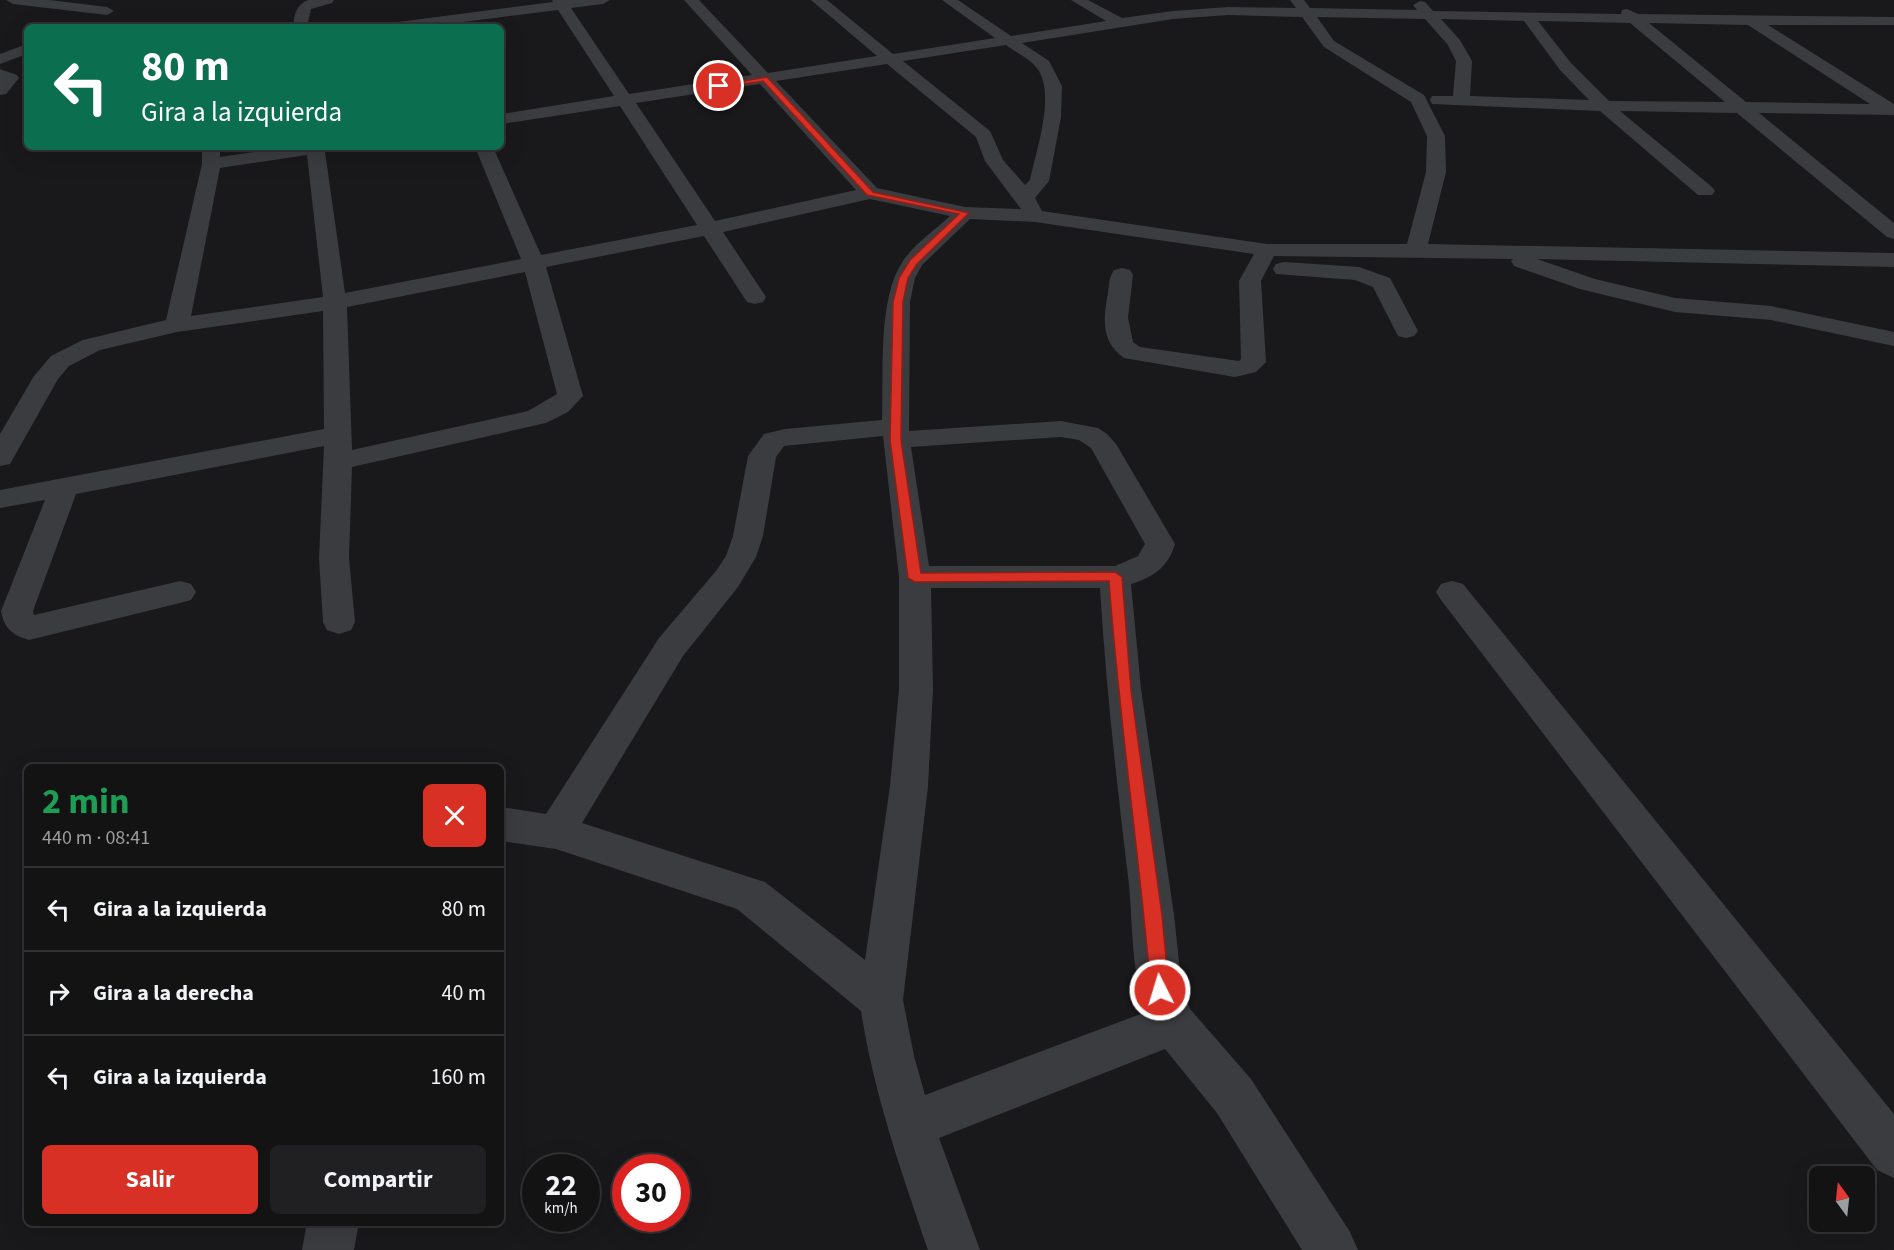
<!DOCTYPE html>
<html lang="es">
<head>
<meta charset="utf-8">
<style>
  :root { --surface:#131314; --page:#202022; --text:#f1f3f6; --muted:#9d9ea0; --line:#323234; --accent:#d93025 }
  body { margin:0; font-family:"Source Sans 3",sans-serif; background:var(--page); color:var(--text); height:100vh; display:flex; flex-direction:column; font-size:22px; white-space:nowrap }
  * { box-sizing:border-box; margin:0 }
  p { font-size:20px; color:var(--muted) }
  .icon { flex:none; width:33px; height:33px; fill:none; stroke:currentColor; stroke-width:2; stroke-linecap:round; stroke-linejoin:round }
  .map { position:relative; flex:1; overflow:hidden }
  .details { position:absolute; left:24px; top:764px; width:480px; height:462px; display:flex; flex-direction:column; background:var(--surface); border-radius:9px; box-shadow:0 6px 24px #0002,0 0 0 2px var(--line) }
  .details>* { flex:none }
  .banner { position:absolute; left:24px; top:24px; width:480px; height:126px; border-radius:9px; box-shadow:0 6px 24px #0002,0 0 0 2px var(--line); background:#0b6e4f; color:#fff; overflow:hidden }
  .needle { width:39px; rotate:345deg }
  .controls { position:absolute; left:1809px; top:1166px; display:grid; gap:12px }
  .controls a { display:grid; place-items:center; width:66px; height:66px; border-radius:9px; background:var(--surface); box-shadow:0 6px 24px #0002,0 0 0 2px var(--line); font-size:30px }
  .speed { position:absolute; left:522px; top:1154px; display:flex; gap:12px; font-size:30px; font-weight:700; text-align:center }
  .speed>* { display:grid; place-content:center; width:78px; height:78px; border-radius:50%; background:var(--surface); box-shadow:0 6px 24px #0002,0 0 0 2px var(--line); line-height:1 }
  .speed small { font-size:15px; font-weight:400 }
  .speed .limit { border:9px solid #d22; background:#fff; color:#111 }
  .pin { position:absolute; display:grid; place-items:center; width:51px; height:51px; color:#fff; margin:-26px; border:3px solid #fff; border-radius:50%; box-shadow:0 2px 6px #0007 }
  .me { position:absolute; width:66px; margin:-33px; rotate:355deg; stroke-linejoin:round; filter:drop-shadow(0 0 4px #0008) }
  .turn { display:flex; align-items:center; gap:21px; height:126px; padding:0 18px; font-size:27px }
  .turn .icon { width:78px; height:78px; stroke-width:2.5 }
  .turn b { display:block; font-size:42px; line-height:51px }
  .round { display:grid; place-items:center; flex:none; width:63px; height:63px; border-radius:9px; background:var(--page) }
  .overview { display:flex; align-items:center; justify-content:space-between; height:102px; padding:0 18px }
  h1 { font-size:36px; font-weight:700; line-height:45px; color:#1e9e55 }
  .primary-button { display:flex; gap:12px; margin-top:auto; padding:12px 18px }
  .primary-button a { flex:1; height:69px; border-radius:9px; background:var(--accent); color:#fff; font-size:24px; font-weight:700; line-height:69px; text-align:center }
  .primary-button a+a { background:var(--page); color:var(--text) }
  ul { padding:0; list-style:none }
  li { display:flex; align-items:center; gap:18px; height:84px; padding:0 18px; border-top:2px solid var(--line) }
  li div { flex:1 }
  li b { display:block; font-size:22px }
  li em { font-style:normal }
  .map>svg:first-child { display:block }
</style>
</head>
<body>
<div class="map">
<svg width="1894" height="1250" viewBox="0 0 1894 1250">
  <rect width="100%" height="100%" fill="#19191b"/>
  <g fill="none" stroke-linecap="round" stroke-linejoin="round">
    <!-- street -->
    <path fill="#3b3c3f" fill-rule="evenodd" d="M6,0H49L107,7L114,11L107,15L13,4Z
      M308,0H334L332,3L311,9L307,27H293C294,15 296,5 308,0Z
      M552,0H610L603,4L571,8L629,94L752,75L684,0H699L768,73L877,56L811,0H827L893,54L995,38L942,0H958L1011,36L1106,21L1071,0H1088L1122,18L1173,11L1228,7L1296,8L1290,0H1304L1310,8L1417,10L1413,5L1420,1L1425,2L1433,11L1621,14L1622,10L1627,9L1638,14L1894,17V25H1768L1894,104V115L1759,113L1894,223V239L1887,237L1737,113L1620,111L1712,187L1715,191L1712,195H1698L1600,111L1432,104L1430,100L1432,96H1453L1456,61L1448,45L1425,19L1317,17L1334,41L1424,95L1445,136L1446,172L1428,244L1894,253V267L1537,259L1595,279L1675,298L1771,306L1894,332V346L1771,320L1675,312L1580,289L1514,266L1511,261L1513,259L1274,256L1261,281L1266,362L1256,372L1235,377L1124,358C1101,342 1103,319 1108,293C1109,285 1109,277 1114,270L1122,268L1130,270L1133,275L1128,318L1133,342L1140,347L1239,361L1241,359L1239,281L1254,254L1035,222L970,219L922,265L915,278L910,302L909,431L1061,421L1098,428L1107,434L1116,444L1175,544C1168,567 1154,577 1131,584L1141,689L1174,915L1182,990L1190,1009L1251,1079L1350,1232L1358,1250H1302L1217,1113L1165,1049L939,1138L980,1250H928C901,1171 874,1094 861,1011L737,909L556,849L501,841V807L546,814L659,638L716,571L726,556L733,536L748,456L764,434L785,429L882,420C884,374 877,299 903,261C914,244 935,230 950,216L870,199L723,232L766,297L763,302L755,304L747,302L704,236L546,267L583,396L568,412L546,423L352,467L349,558L355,622L351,630L339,634L327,630L323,622L319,558L324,446L76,494L33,611L34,615L180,581L191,584L196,592L191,600L180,603L29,640C12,635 4,628 1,611L45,500L0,508V490L324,429L323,311L177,332L100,350L69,366L58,379L10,464L0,466V434L34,376L51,356L83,340L166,320L202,164V147H220V157L287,147H333L330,151L325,152L345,293L521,259L475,147H493L541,255L697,225L620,106L501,124V114L614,96L558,10L424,27H383L390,23L553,2ZM1228,15L1302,17L1324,47L1411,102L1427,136L1426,172L1407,244H1267L1042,211L1035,198L1049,181L1061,117L1062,86L1049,61L1022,43L1173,19ZM1441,19L1524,21L1560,70L1589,100L1470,96L1472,61L1460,40ZM1538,21L1630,23L1725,102L1609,101L1571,63ZM1649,23L1748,25L1870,104L1746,102ZM1006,45C1015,52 1029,58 1036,67C1057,91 1036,151 1030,180L1025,185L1003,160L990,131L903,61ZM887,64L976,137L985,161L1021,209L965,207L877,188L776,81ZM760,84L856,190L715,221L636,103ZM307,155L323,297L191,316L220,168ZM525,272L557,394L528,411L352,450L347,307ZM883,436L899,577V689L890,786L865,960L765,882L582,823L683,656L738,587L756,557L763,536L776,457L784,446ZM1061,437L1079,440L1091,448L1145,544L1138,556L1115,566H929L911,447ZM931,588H1100C1106,687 1117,786 1129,885C1133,927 1131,972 1146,1012L925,1095L914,1056L903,1000L928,786L933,689Z
      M27,44V54L0,64V54Z
      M0,69L17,75L19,78L6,94L0,95Z
      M1284,262L1359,267L1390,278L1418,331L1414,336L1406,338L1398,336L1373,287L1355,280L1276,274L1273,269L1276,264Z
      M1452,581L1463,584L1894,1114V1178L1877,1170L1441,600L1436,592L1441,584Z
      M307,1222H359L354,1250H302Z"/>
  </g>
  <!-- route -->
  <path fill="#d93025" stroke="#8d1f18" stroke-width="1.5" d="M767,77L873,192L969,213L917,264L908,278L903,302L901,440L921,573L1115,572L1122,577L1131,690L1162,915L1169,990L1167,996L1160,998L1154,996L1151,990C1139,853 1119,718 1109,581L915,582L908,578L890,440L893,302L899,278L910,260L959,214L867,195L763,81L719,88L715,86Z"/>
</svg>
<div class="controls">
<a><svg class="needle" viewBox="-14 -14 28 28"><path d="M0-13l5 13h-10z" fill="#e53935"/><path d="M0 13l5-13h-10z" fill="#9d9ea0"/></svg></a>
</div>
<div class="speed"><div>22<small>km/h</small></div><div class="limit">30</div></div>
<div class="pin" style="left:719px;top:86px;background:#d93025"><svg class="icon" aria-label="arrive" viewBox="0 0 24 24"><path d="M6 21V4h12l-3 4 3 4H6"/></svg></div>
<svg class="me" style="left:1160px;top:990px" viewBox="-20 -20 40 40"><circle r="17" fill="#d93025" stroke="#fff" stroke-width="3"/><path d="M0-11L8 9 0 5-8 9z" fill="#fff"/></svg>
<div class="banner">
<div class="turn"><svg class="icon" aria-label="left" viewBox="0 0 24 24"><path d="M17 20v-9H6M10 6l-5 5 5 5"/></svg><div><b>80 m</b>Gira a la izquierda</div></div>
</div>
<section class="details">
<div class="overview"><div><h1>2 min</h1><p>440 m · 08:41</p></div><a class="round" style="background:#d93025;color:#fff"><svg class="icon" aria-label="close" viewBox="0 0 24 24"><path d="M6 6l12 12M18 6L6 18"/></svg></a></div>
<ul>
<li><svg class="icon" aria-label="left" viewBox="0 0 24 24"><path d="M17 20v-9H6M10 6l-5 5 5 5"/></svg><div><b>Gira a la izquierda</b></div><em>80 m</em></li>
<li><svg class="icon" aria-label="right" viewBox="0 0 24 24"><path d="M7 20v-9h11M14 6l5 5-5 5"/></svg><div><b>Gira a la derecha</b></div><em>40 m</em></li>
<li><svg class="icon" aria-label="left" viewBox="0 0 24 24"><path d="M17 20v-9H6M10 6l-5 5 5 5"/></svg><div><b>Gira a la izquierda</b></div><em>160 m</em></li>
</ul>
<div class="primary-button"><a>Salir</a><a>Compartir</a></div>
</section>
</div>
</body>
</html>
